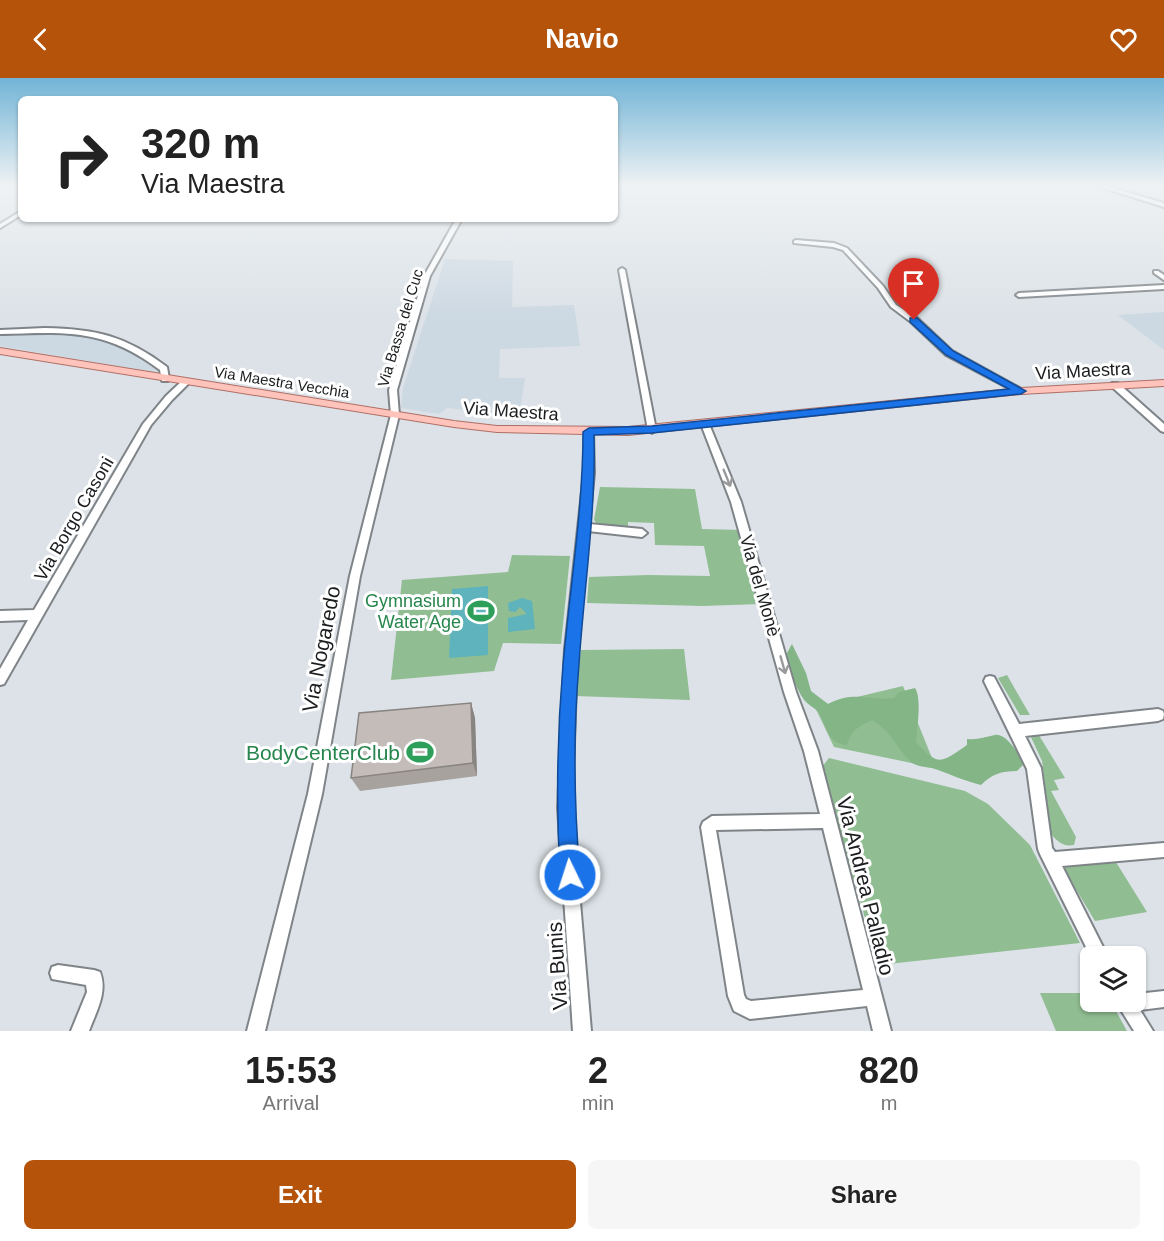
<!DOCTYPE html>
<html lang="en">
<head>
<meta charset="utf-8">
<style>
  :root { --surface:#fff; --page:#f6f6f6; --text:#222; --muted:#767676; --accent:#b45309 }
  body { margin:0; font-family:Arial,sans-serif; background:var(--page); color:var(--text); height:100vh; display:flex; flex-direction:column; font-size:22px; white-space:nowrap }
  * { box-sizing:border-box; margin:0 }
  p { font-size:20px; color:var(--muted) }
  .icon { flex:none; width:33px; height:33px; fill:none; stroke:currentColor; stroke-width:2; stroke-linecap:round; stroke-linejoin:round }
  .map { position:relative; height:953px; overflow:hidden }
  .drawer { display:flex; flex-direction:column; background:var(--surface); flex:1 }
  .drawer>* { flex:none }
  .hud { position:absolute; left:18px; top:18px; width:600px; height:126px; border-radius:9px; box-shadow:0 2px 4px #0004; background:#fff; color:var(--text); overflow:hidden }
  .buttons { position:absolute; left:1080px; top:868px; display:grid; gap:12px }
  .buttons a { display:grid; place-items:center; width:66px; height:66px; border-radius:9px; background:var(--surface); box-shadow:0 2px 4px #0004; font-size:30px }
  .pin { position:absolute; display:grid; place-items:center; width:51px; height:51px; color:#fff; margin:-62px -26px; border-radius:50% 50% 50% 0; rotate:-45deg; box-shadow:0 0 6px #0007 }
  .pin .icon { rotate:45deg }
  .me { position:absolute; width:66px; margin:-33px; rotate:356deg; stroke-linejoin:round; filter:drop-shadow(0 0 4px #0008) }
  .turn { display:flex; align-items:center; gap:21px; height:126px; padding:0 24px; font-size:27px }
  .turn .icon { width:78px; height:78px; stroke-width:2.5 }
  .turn b { display:block; font-size:42px; line-height:51px }
  .eta { display:flex; justify-content:space-evenly; align-items:center; height:102px; text-align:center }
  .eta b { font-size:36px; font-weight:700; line-height:42px }
  .primary-button { display:flex; gap:12px; margin-top:auto; padding:12px 24px }
  .primary-button a { flex:1; height:69px; border-radius:9px; background:var(--accent); color:#fff; font-size:24px; font-weight:700; line-height:69px; text-align:center }
  .primary-button a+a { background:var(--page); color:var(--text) }
  header { display:flex; justify-content:space-between; align-items:center; height:78px; padding:0 24px; background:var(--accent); color:#fff; font-size:27px; font-weight:700 }
  .map>svg:first-child { display:block }
</style>
</head>
<body>
<header><svg class="icon" aria-label="back" viewBox="0 0 24 24"><path d="M15 5l-7 7 7 7"/></svg>Navio<svg class="icon" aria-label="heart" viewBox="0 0 24 24"><path d="M12 20l-8-8c-3-5 5-10 8-4 3-6 11-1 8 4z"/></svg></header>
<div class="map">
<svg width="1164" height="953" viewBox="0 0 1164 953">
  <rect width="100%" height="100%" fill="#dce2e7"/>
  <!-- built -->
  <path fill="#ccd8e2" d="M445,181L513,183L512,229L574,227L580,268L500,271L499,300H525L519,340H490L483,334L447,330L439,336L401,330L403,310Z
    M1164,234V272L1118,237Z
    M54,254L81,255L112,263L135,273L156,289L160,295L0,268V255Z"/>
  <!-- green -->
  <path fill="#90bd92" d="M600,409L695,411L702,451L741,452L761,526L702,528L587,525L589,499L648,497L710,498L704,468L655,467L654,445L628,444V448L598,447L594,442Z
    M512,477L570,478L561,566L503,565L494,593L391,602L402,502L508,494Z
    M684,571L690,622L575,618L581,572Z
    M1007,597L1030,637H1020L998,600Z
    M903,608L936,690L834,669L815,629Z
    M1037,654L1065,700L1054,702L1059,712L1051,713L1076,759L1074,767C1063,769 1058,764 1051,756L1042,683L1030,657Z
    M829,680L965,713L988,726L1030,767L1080,865L879,887L824,702L822,689Z
    M1114,781L1147,834L1095,843L1065,793V788L1072,784Z
    M1040,915H1090V924H1111L1127,953H1056Z"/>
  <!-- forest -->
  <path fill="#84b587" d="M792,566L806,595L811,613L828,626C854,612 868,623 894,620L899,614L915,610C922,620 917,651 916,664C939,690 942,684 967,667V661C979,662 984,659 995,657C1007,655 1018,677 1025,685L1017,693C1001,693 992,696 981,707C964,703 948,695 932,690C925,689 914,688 910,683C895,668 891,653 872,642C858,649 851,652 847,667C826,665 828,648 818,634C815,630 810,628 806,624C797,614 788,589 787,575Z"/>
  <!-- water -->
  <path fill="#5eb3bc" d="M488,508V577L449,580L452,511Z
    M522,520L532,523L535,551L508,554V540L527,536L520,529L515,534L509,533L508,525Z"/>
  <g fill="none" stroke-linecap="round" stroke-linejoin="round">
    <defs>
      <path id="minor" d="M1094,107H1102L1164,125V129Z
        M21,133V137L0,150V146Z
        M456,141H462L430,198L397,312L399,337L360,498L322,716L265,953H247L308,716L350,498L391,337L389,312L424,198Z
        M796,162L834,165L847,170L883,208L896,227L917,240L952,273L1025,313L1024,315H1018L946,277L911,244L891,229L878,210L843,172L833,169L794,165V163Z
        M622,190L625,192L656,352L652,355L648,352L619,192Z
        M1154,193H1158L1164,197V202L1154,195Z
        M1164,207V211L1019,219L1016,217L1019,215Z
        M45,250C96,251 126,258 167,289L169,301L168,303H162L160,292C105,250 66,254 0,256V252Z
        M183,302H186L190,304L172,322L151,347L4,606L0,607V591L28,542L0,543V533L34,532L143,346L166,318Z
        M1112,305H1118L1164,346V354L1161,353L1112,309Z
        M705,343L709,346L741,424L796,614L818,673L891,953H873L867,928L750,941L734,933L728,918L701,749L703,744L712,738L820,736L804,673L784,614L731,424L701,346ZM823,750L863,912L751,923L746,921L744,917L716,752Z
        M589,351L593,354L594,395L589,446L642,451L647,455L642,459L588,453L577,571L572,730L591,953H573L558,730L565,571L584,395L585,354Z
        M990,598L994,599L1019,646L1158,631L1163,633L1164,636L1163,641L1158,643L1025,658L1041,690L1052,770L1055,774L1164,765V779L1062,788L1108,879H1091L1040,776L1038,771L1027,691L984,603L986,599Z
        M58,887L94,892L100,894C108,914 96,934 89,953H71L87,914L86,907L52,901L50,895L52,889Z
        M1164,913V929L1140,932L1153,953H1134L1116,924H1136V916Z"/>
      <path id="major" d="M0,270L454,343L497,348L628,349L1021,310L1164,302V308L1021,316L628,357L497,354L454,349L0,276Z"/>
    </defs>
    <!-- minor casing -->
    <use href="#minor" stroke="#7e8488" stroke-width="4"/>
    <!-- major casing -->
    <use href="#major" stroke="#af6f66" stroke-width="2"/>
    <!-- minor -->
    <use href="#minor" fill="#fff" fill-rule="evenodd"/>
    <!-- major -->
    <use href="#major" fill="#fec3ba" fill-rule="evenodd"/>
  </g>
  <!-- wall -->
  <path fill="#a8a29f" d="M471,625L475,640L477,698L360,713L351,700Z"/>
  <!-- shaded-wall -->
  <path fill="#888482" d="M471,625L475,640L477,698L473,685Z"/>
  <!-- building -->
  <path fill="#c3bcb9" stroke="#888482" stroke-width="1.5" d="M471,625L473,685L351,700L359,635Z"/>
  <!-- one-way arrows -->
  <defs><path id="oneway-shaft" d="M-6 0H5M1.5-3L5.5 0L1.5 3" fill="none" stroke-width="1.6" stroke-linecap="round" stroke-linejoin="round" transform="scale(1.5)"/></defs>
  <g stroke="#98999a">
    <use href="#oneway-shaft" transform="translate(727 400) rotate(68)"/>
    <use href="#oneway-shaft" transform="translate(783 587) rotate(74)"/>
  </g>
  <!-- sky -->
  <linearGradient id="sky" x2="0" y2="1"><stop stop-color="#71b4d6"/><stop offset="0.45" stop-color="#eff2f4"/><stop offset="1" stop-color="#eff2f4" stop-opacity="0"/></linearGradient>
  <rect width="1164" height="240" fill="url(#sky)"/>
  <!-- route -->
  <path fill="#1a73e8" stroke="#114b97" stroke-width="1.5" d="M910,240H917L953,273L1026,313L1021,316L652,355L594,357C596,434 584,510 579,586C573,656 574,727 580,797L577,804L570,807L563,804L560,797C556,727 557,657 563,587C570,509 583,432 583,354L589,350L652,348L1009,311L946,277L910,244Z"/>
  <!-- icons -->
  <defs>
    <symbol id="stadium-bare" viewBox="-9 -9 18 18"><path d="M0-5a6.5 5 0 1 0 0 10a6.5 5 0 1 0 0-10ZM-3.5-1.8h7v3.6h-7Z" fill="#2e9e5b" stroke="#fff" stroke-width="2.5" paint-order="stroke"/></symbol>
  </defs>
  <g fill-rule="evenodd">
    <use href="#stadium-bare" x="462" y="514" width="38" height="38"/>
    <use href="#stadium-bare" x="401" y="655" width="38" height="38"/>
  </g>
  <g text-anchor="middle" dominant-baseline="central" stroke-width="6" stroke-linejoin="round" paint-order="stroke">
    <!-- far-street labels -->
    <g font-size="15" fill="#1b1d1f" stroke="#fff">
      <text transform="translate(400 250) rotate(-73)">Via Bassa del Cuc</text>
      <text transform="translate(282 304) rotate(9)">Via Maestra Vecchia</text>
    </g>
    <!-- street labels -->
    <g font-size="18" fill="#1b1d1f" stroke="#fff">
      <text transform="translate(1083 293) rotate(-3)">Via Maestra</text>
      <text transform="translate(511 333) rotate(4)">Via Maestra</text>
      <text transform="translate(74 441) rotate(-60)">Via Borgo Casoni</text>
      <text transform="translate(760 508) rotate(74)">Via del Monè</text>
    </g>
    <!-- leisure labels -->
    <g font-size="18" fill="#27864d" stroke="#fff" text-anchor="end">
      <text x="461" y="523">Gymnasium<tspan x="461" dy="21">Water Age</tspan></text>
    </g>
    <!-- near-street labels -->
    <g font-size="21" fill="#1b1d1f" stroke="#fff">
      <text transform="translate(321 571) rotate(-79)">Via Nogaredo</text>
      <text transform="translate(866 808) rotate(76)">Via Andrea Palladio</text>
      <text transform="translate(557 888) rotate(-94)">Via Bunis</text>
    </g>
    <!-- near-leisure labels -->
    <g font-size="21" fill="#27864d" stroke="#fff" text-anchor="end">
      <text x="400" y="674">BodyCenterClub</text>
    </g>
  </g>
</svg>
<div class="buttons">
<a><svg class="icon" aria-label="layers" viewBox="0 0 24 24"><path d="M12 4l9 5-9 5-9-5zM3 14l9 5 9-5"/></svg></a>
</div>
<div class="pin" style="left:914px;top:242px;background:#d93025"><svg class="icon" aria-label="arrive" viewBox="0 0 24 24"><path d="M6 21V4h12l-3 4 3 4H6"/></svg></div>
<svg class="me" style="left:570px;top:797px" viewBox="-20 -20 40 40"><circle r="17" fill="#1a73e8" stroke="#fff" stroke-width="3"/><path d="M0-11L8 9 0 5-8 9z" fill="#fff"/></svg>
<div class="hud">
<div class="turn"><svg class="icon" aria-label="right" viewBox="0 0 24 24"><path d="M7 20v-9h11M14 6l5 5-5 5"/></svg><div><b>320 m</b>Via Maestra</div></div>
</div>
</div>
<section class="drawer">
<div class="eta">
<div><b>15:53</b><p>Arrival</p></div>
<div><b>2</b><p>min</p></div>
<div><b>820</b><p>m</p></div>
</div>
<div class="primary-button"><a>Exit</a><a>Share</a></div>
</section>
</body>
</html>
